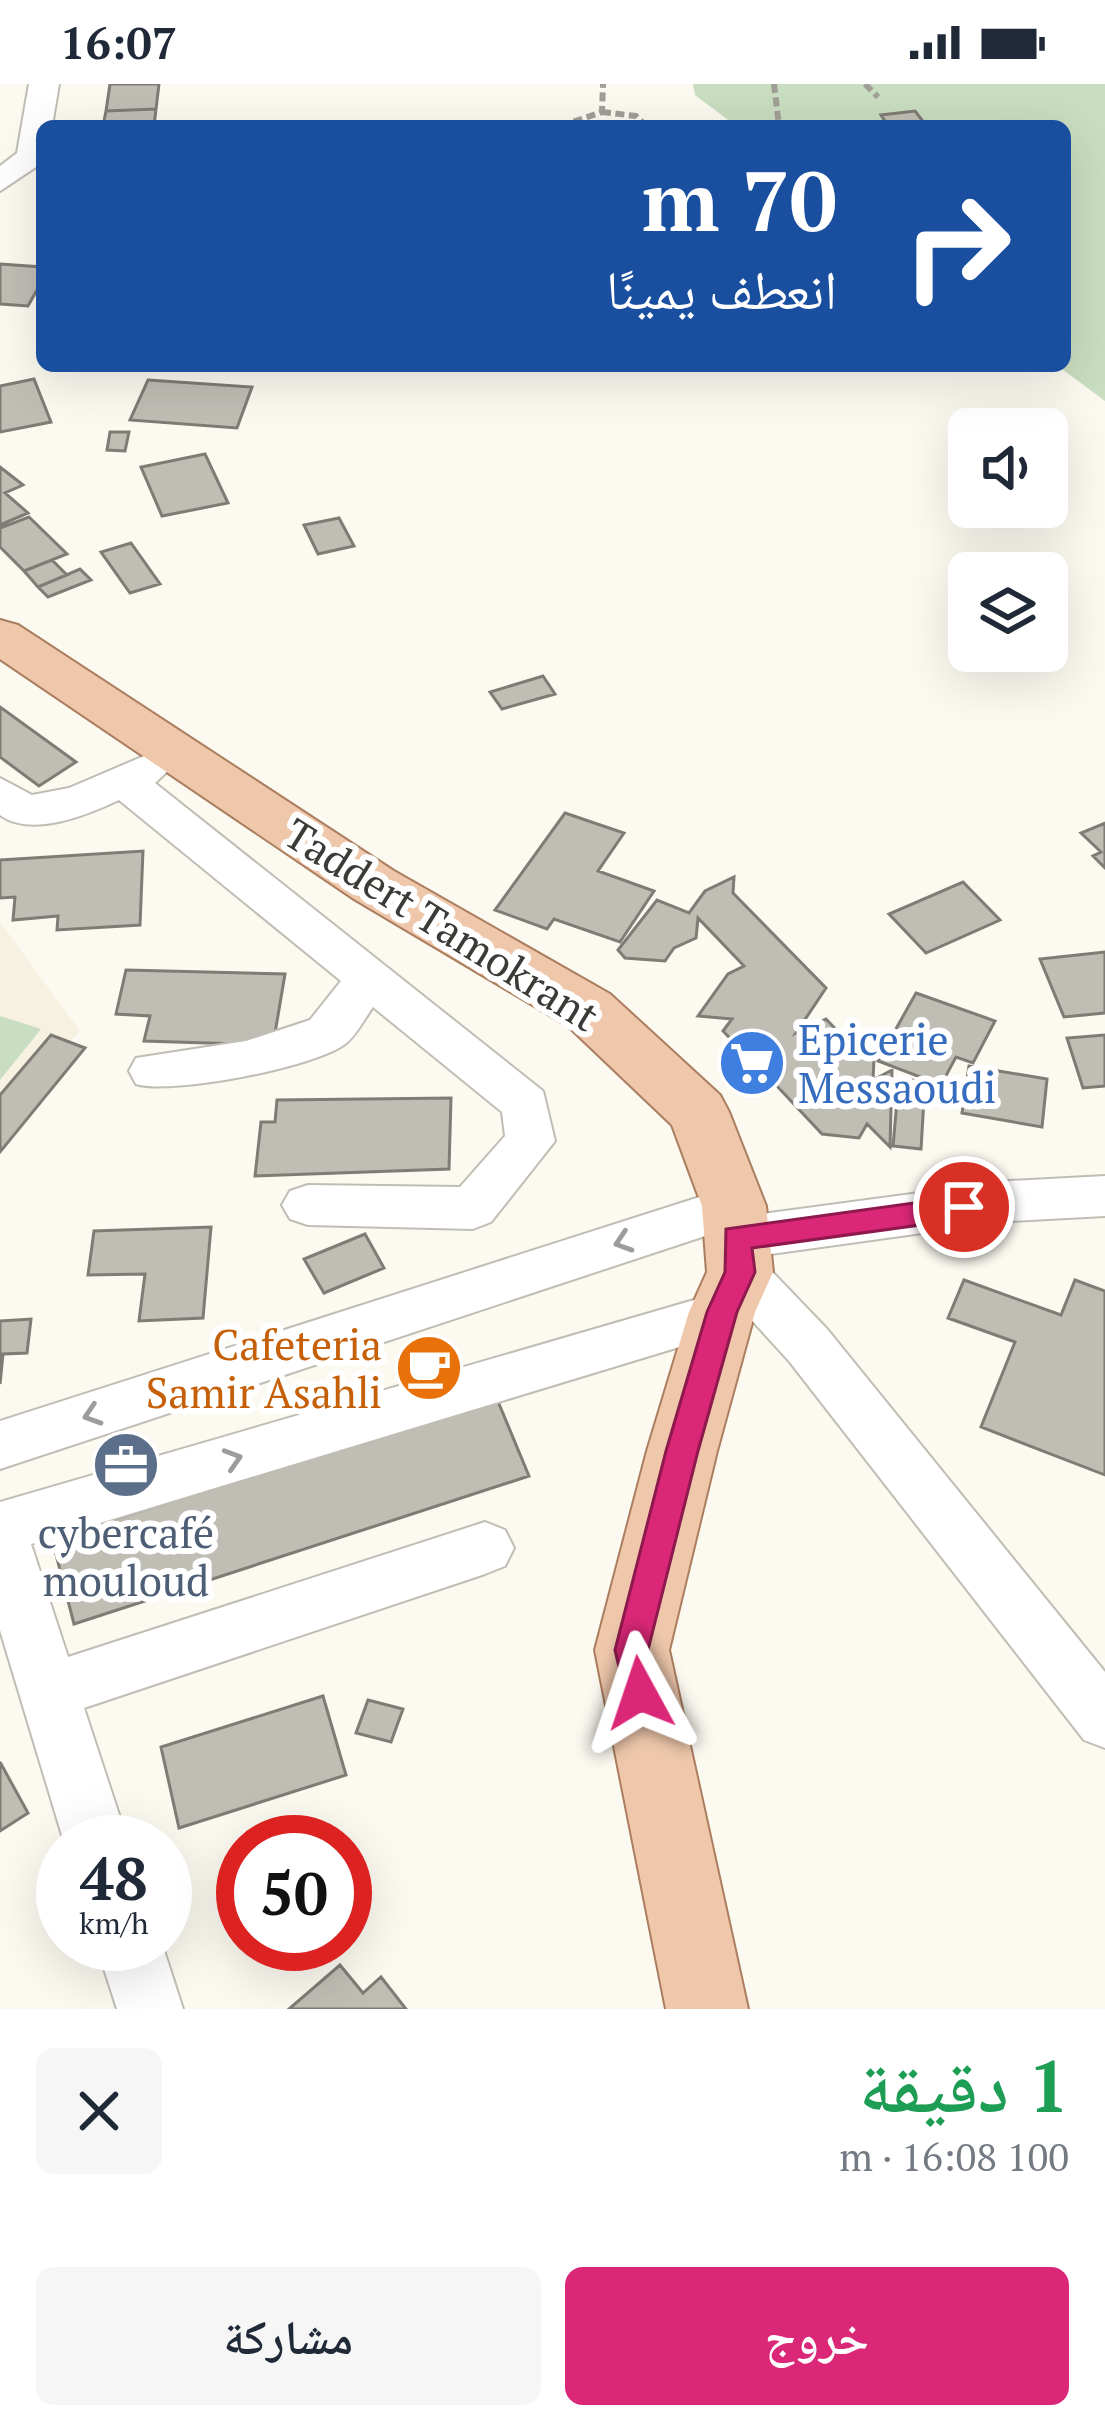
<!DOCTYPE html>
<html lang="ar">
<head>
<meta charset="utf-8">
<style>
  :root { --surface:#fff; --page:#f6f6f7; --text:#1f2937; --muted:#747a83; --accent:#db2777 }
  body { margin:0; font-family:"PT Serif","Noto Naskh Arabic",serif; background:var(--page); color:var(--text); direction:rtl; height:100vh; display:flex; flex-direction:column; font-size:45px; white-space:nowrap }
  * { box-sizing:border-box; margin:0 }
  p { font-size:39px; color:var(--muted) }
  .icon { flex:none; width:66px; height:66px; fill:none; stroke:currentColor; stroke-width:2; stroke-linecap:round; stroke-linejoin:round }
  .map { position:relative; height:1925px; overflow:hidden; direction:ltr }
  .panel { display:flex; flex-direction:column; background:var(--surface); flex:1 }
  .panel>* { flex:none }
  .hud { position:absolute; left:36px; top:36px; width:1035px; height:252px; border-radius:18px; box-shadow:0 12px 48px #0002; direction:rtl; background:#1a4fa0; color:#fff; overflow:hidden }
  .tools { position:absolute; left:948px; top:324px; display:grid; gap:24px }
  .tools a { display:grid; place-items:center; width:120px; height:120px; border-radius:18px; background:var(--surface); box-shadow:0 12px 48px #0002; font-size:60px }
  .speed { position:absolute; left:36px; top:1731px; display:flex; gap:24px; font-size:60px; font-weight:700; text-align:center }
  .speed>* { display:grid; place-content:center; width:156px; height:156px; border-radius:50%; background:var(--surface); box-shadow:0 12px 48px #0002; line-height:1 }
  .speed small { font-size:30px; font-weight:400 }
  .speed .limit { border:18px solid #d22; background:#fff; color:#111 }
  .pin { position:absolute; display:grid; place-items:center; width:102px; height:102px; color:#fff; margin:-51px; border:6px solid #fff; border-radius:50%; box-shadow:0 3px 12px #0007 }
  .me { position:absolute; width:132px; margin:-66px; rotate:355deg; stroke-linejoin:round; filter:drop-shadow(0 0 9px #0008) }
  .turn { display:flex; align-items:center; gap:42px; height:252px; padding:0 36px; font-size:54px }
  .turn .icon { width:156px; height:156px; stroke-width:2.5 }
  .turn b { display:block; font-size:84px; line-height:102px }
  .round { display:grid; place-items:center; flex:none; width:126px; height:126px; border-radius:18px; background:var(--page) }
  .overview { display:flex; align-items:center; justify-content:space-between; height:204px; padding:0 36px }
  h1 { font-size:72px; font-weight:600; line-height:90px; color:#1e9e55 }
  .button { display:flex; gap:24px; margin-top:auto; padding:24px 36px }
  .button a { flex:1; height:138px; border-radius:18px; background:var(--accent); color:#fff; font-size:48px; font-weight:600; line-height:138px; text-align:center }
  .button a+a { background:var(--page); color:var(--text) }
  .status { display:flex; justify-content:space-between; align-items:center; height:84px; padding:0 60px; background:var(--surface); direction:ltr }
  .status svg { height:33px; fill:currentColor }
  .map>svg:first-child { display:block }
</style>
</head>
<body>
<div class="status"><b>16:07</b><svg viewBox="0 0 49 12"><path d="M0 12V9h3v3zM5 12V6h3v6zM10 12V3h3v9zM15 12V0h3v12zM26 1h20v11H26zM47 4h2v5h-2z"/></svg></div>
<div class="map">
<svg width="1105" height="1925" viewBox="0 0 1105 1925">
  <rect width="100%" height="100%" fill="#fcf9f1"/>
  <!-- built -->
  <path fill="#f7f1e1" d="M0,838L80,947L0,1028Z"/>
  <!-- green -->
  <path fill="#c9ddc0" d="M693,0H1105V317L1058,282H1065V42H736L695,11Z
    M0,932L41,945L0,996Z"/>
  <!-- building -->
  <path fill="#c0bdb5" stroke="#7e7c74" stroke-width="3" d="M110,0H159L156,25L106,27Z
    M156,25L154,42H103L106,27Z
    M915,27L925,40L888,42L881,31Z
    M0,180L42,183V197L28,222L0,220Z
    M34,295L51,338L0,348V302Z
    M148,296L252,303L237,344L130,336Z
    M110,348H129L125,367L107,366Z
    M205,370L228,419L162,432L141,383Z
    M0,383L23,401L5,409L28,429L0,441Z
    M29,433L67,470L24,487L0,463V444Z
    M339,434L354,462L318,470L304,441Z
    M131,459L160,500L130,509L101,468Z
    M52,476L67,491L38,503L24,487Z
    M80,485L91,496L48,513L38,503Z
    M543,592L555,610L502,625L490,608Z
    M0,623L76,678L39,702L0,673Z
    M565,729L624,749L598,787L654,807L620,858L554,835L547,845L495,826Z
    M1105,739V784L1093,772L1101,768L1081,749Z
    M143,767L140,841L57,846L58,832L13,836L15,813L0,814V776Z
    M734,793L733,809L826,904L796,949L826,935L847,957L837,972L874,975L873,996L892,986L890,1063L867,1040L859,1054L822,1050L760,984L761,970L743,968L723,947L732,935L698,932L728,890L744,882L698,834L696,854L674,864L665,877L625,874L618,866L657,816L689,829L705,807Z
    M963,798L1000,836L926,869L889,830Z
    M1105,868V929L1064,933L1040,875Z
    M126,886L285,890L273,961L144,957L150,932L116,930Z
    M916,909L995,937L973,979L956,973L941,1001L878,977Z
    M51,951L85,964L0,1068V1011Z
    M1105,951V1002L1083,1004L1067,954Z
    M969,982L1047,995L1042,1043L962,1029Z
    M899,994L925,998L921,1065L893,1062Z
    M451,1014L449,1085L255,1092L261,1038H275L277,1016Z
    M211,1143L203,1234L139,1237L145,1190L88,1191L94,1147Z
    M365,1150L384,1184L324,1209L304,1175Z
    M964,1196L1061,1231L1075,1196L1105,1207V1391L981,1343L1015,1258L948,1234Z
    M31,1235L27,1269L3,1270L0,1300V1237Z
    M497,1315L529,1392L74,1540L52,1455Z
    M323,1612L346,1691L179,1744L161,1663Z
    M368,1616L403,1625L391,1658L356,1649Z
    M0,1678L28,1729L0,1747Z
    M340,1881L363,1909L381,1893L406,1925H289Z"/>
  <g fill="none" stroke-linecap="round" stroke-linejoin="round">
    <defs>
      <path id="minor" d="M29,0H59L52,42H42V79L0,107V82L17,69Z
        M151,669L166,673L172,683L155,699L543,1007L555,1057L491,1138L473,1145L308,1141L290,1135L282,1121L290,1107L308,1101L460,1103L505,1052L502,1028L373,923C365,934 356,952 345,960C316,983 171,1011 136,1000L129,987L136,974L246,957L310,936L341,897L119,716C87,731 32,754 0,731V694L32,711L69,704Z
        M1105,1092V1132L1009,1137L757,1172L827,1245L1105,1588V1664L1084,1656L789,1277L747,1231L741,1244L722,1250L31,1460L68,1573L485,1438L505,1446L514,1464L505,1482L485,1490L84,1624L128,1758H64L0,1546V1418L725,1207L714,1188L726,1171L719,1169L714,1149L0,1385V1337L734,1102L752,1108L760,1122L755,1131L1009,1097Z
        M96,1860H162L183,1925H117Z"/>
      <path id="major" d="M0,536L18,541L394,787L610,910L720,1011L729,1028L766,1122L773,1188L755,1228L717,1367L669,1566L748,1925H666L595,1566L647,1367L689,1228L707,1188L702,1122L672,1041L568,942L354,815L0,575Z"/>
    </defs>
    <!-- minor casing -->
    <use href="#minor" stroke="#c0bdb5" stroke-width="4"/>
    <!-- major casing -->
    <use href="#major" stroke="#aa7e5f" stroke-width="4"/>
    <!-- path -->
    <path stroke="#a09e97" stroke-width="6" stroke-dasharray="9 4.5" stroke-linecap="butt" d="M774,0L779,42
      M865,0L878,13
      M602,28L636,32L646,42
      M561,42L602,28L603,0"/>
    <!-- minor -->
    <use href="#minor" fill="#fff" fill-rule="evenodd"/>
    <!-- major -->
    <use href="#major" fill="#efc8ac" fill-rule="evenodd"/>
  </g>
  <!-- one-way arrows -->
  <defs><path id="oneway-chevron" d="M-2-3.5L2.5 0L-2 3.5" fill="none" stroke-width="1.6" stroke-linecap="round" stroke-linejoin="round" transform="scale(3)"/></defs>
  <g stroke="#9d9c9a">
    <use href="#oneway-chevron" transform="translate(623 1158) rotate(162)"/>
    <use href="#oneway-chevron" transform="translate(92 1331) rotate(162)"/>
    <use href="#oneway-chevron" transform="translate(233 1375) rotate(-17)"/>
  </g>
  <!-- route -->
  <path fill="#db2777" stroke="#8e194d" stroke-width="3" d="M964,1112L978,1123L964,1135L752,1164L755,1188L737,1228L698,1367L648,1566L658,1609L653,1621L640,1625L628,1621L615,1566L666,1367L707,1228L725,1188L726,1145Z"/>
  <!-- icons -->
  <defs>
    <symbol id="supermarket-disc" viewBox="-11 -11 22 22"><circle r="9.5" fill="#3f7fe0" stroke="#fff"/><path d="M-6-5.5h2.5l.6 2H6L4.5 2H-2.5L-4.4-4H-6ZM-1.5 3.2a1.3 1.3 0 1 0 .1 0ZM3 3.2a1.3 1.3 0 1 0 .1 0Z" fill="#fff"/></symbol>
    <symbol id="cafe-disc" viewBox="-11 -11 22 22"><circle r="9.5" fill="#e8710a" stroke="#fff"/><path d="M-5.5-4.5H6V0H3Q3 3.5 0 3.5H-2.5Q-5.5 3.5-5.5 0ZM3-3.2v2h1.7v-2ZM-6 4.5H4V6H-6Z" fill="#fff"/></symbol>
    <symbol id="office-disc" viewBox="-11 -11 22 22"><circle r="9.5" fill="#5c6f8a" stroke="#fff"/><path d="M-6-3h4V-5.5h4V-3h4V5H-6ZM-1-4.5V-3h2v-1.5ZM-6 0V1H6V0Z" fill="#fff"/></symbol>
  </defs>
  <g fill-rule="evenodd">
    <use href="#supermarket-disc" x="714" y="941" width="76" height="76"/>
    <use href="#cafe-disc" x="391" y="1246" width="76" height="76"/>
    <use href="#office-disc" x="88" y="1343" width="76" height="76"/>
  </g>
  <g text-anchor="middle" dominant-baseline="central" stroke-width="12" stroke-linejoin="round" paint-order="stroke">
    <!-- street labels -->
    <g font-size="42" fill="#3b3a36" stroke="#fff">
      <text transform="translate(442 840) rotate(32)">Taddert Tamokrant</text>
    </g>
    <!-- shop labels -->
    <g font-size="42" fill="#366cbe" stroke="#fff" text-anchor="start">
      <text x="798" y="955">Epicerie<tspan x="798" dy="48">Messaoudi</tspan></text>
    </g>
    <!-- food labels -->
    <g font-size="42" fill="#c56008" stroke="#fff" text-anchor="end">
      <text x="382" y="1260">Cafeteria<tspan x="382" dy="48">Samir Asahli</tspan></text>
    </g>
    <!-- service labels -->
    <g font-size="42" fill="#4e5e75" stroke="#fff">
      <text x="126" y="1448">cybercafé<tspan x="126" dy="48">mouloud</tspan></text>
    </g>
  </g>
</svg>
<div class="tools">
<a><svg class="icon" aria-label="sound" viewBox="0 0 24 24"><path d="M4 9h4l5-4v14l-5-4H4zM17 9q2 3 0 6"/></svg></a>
<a><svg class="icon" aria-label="layers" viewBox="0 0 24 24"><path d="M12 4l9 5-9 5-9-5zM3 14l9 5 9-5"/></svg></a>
</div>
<div class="speed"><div>48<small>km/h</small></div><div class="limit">50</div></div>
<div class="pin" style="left:964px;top:1123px;background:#d93025"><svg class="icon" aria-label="arrive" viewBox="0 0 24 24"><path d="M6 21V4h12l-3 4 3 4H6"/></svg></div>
<svg class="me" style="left:640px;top:1609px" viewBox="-20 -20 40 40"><path d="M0-17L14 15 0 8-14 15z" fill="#db2777" stroke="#fff" stroke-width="4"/></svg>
<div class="hud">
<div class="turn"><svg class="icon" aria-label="right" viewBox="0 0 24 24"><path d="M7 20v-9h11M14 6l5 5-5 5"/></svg><div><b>70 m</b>انعطف يمينًا</div></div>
</div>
</div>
<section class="panel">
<div class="overview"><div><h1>1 دقيقة</h1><p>100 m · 16:08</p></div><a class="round"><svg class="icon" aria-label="close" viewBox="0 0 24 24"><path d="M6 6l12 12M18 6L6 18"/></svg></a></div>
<div class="button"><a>خروج</a><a>مشاركة</a></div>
</section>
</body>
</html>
